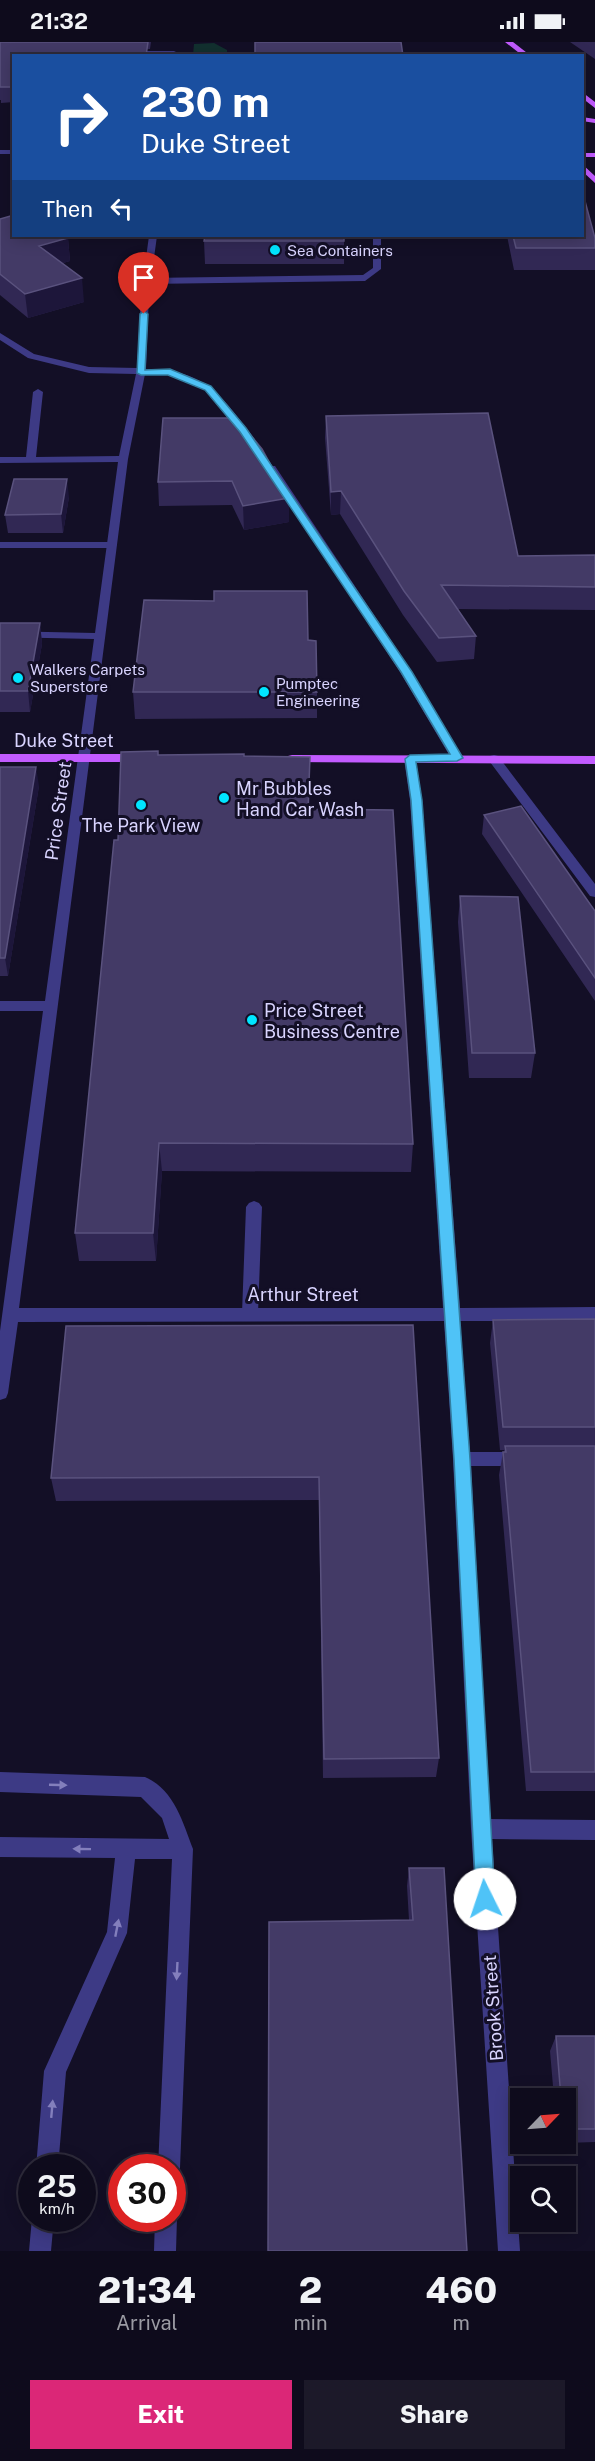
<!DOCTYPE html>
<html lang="en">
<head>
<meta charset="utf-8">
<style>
  :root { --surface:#0e0b1c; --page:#1c1929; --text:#f1f3f6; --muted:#9b9ba3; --line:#2e2b3b; --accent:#db2777 }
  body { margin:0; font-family:"Public Sans",sans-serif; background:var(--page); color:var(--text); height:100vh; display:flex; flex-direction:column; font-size:22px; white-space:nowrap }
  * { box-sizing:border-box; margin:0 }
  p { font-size:20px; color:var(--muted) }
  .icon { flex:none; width:33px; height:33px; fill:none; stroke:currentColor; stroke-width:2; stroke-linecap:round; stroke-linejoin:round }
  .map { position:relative; height:2209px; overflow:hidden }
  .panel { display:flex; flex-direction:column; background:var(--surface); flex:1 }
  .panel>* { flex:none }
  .top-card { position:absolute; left:12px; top:12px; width:572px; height:183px; border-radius:0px; box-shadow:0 3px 15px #0003,0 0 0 2px var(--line); background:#1a4fa0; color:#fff; overflow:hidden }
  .needle { width:39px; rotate:65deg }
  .fabs { position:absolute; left:510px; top:2046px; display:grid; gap:12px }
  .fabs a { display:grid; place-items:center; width:66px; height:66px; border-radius:0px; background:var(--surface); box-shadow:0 3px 15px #0003,0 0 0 2px var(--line); font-size:30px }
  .speed { position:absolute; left:18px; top:2112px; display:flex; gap:12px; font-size:30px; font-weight:700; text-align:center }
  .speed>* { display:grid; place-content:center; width:78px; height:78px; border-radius:50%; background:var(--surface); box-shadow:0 3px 15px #0003,0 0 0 2px var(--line); line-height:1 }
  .speed small { font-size:15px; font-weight:400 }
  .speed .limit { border:9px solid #d22; background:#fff; color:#111 }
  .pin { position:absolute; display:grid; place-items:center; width:51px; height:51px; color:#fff; margin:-62px -26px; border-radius:50% 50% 50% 0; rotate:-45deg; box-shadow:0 0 6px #0007 }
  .pin .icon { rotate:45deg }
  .me { position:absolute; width:66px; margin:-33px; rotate:356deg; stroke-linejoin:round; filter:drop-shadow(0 0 4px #0008) }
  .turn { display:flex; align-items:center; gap:21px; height:126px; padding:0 30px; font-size:27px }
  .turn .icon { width:78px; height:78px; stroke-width:2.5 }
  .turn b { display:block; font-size:42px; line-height:51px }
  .then { display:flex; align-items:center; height:57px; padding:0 30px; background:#0003; gap:12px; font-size:22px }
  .eta { display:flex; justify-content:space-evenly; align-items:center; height:102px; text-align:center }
  .eta b { font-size:36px; font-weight:800; line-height:42px }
  .button { display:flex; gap:12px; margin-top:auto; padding:12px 30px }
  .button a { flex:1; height:69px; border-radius:0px; background:var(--accent); color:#fff; font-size:24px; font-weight:800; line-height:69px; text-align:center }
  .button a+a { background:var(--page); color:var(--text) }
  .status { display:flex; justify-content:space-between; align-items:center; height:42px; padding:0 30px; background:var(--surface); direction:ltr }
  .status svg { height:16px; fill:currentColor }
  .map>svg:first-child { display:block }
</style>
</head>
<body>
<div class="status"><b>21:32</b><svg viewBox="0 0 49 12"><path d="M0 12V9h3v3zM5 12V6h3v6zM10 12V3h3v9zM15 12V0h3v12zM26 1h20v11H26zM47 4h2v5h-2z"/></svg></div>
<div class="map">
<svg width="595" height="2209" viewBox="0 0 595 2209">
  <rect width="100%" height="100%" fill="#130f26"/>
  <!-- green -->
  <path fill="#12302f" d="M214,1L227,8V13H193L194,2Z"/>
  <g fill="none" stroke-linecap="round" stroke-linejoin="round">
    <!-- service -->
    <path fill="#3d3a85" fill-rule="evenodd" d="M373,194H381V227L365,239L147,242L143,239L147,236L363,233L373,226Z
      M0,500H112L117,503L112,506H0Z
      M254,1159L259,1161L262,1165L258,1271L256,1276L250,1278L244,1276L242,1271L246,1165L249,1161Z
      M0,1730L145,1735C174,1747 183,1781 193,1807L180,2126L177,2134L172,2136V2126H158L172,1817H135L127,1891L66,2030L58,2126H36L44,2029L107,1890L115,1816L0,1815V1795L169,1797L162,1776L141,1755L0,1750Z
      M172,2167L177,2176L176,2209H154L155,2176H172Z
      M32,2176H54L51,2209H29Z"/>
    <!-- minor -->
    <path fill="#3d3a85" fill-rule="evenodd" d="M126,9H174L178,11L174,13H129Z
      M0,108H14V112H0Z
      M149,194H157L149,252L146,327C201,328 218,348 249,390L241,392L205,348L169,333L145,332L128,417L19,1266H443L410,758L404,717L410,713L414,714L422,758L460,1266L595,1265V1279H460L470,1410H520L526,1412L529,1417L526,1422L520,1424H471L490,1777L595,1778V1798L492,1797L520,2209H498L471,1787L453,1417L444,1279L18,1280L8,1351L6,1356L0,1358V1289L43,969H0V959H45L94,597L0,595V589L95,591L118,420L0,421V415H26L33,350L38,347L43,350L36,415L119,414L136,332L89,331L28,316L0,298V291L34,312L89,325L137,326L141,252Z
      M267,424H275L412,630L463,716L461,719L457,720L451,716L400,630L266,426Z
      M494,713L498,714L595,842V855L590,854L490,720V714Z"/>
    <!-- primary -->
    <path fill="#c25bff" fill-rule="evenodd" d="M505,0H513L531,14H523Z
      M582,50L595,60V66L582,56Z
      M582,75L595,77V81L582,79Z
      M582,111H595V115H582Z
      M582,122L595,134V141L582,129Z
      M0,712H139L145,716L139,720H0Z
      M292,713L595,714V722L288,720V714Z"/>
  </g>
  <!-- wall -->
  <path fill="#312854" d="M0,0H151L150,7L14,14V60L1,61V58H0Z
    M570,0H595V17Z
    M0,177L68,196L70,219L63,221L84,260L28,276L0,253Z
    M344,194V222H205L204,199Z
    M507,194H582L595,196V228H514Z
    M326,374L518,514L595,513V568L458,567L476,594L474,617L437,620L403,573L340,472L331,473L325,396Z
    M163,376L289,480L244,488L232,463L159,464L158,440Z
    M69,455L63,491H8L5,473Z
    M0,581H40L42,602L30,670H0Z
    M308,598L317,650V676L135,677L133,650Z
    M158,713L244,714L310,744L309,767L413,1102L411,1130L162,1129L156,1219H79L75,1191L118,798Z
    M0,725L39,744L8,934H0Z
    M484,773L595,869V959L482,792Z
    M460,854L535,1011L531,1036H469L458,880Z
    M595,1277V1749H526L499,1433L503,1410H504V1408H500L490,1301L493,1278Z
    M413,1283L439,1716L436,1735L323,1736L319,1458L56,1459L51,1436Z
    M409,1826L467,2209L409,1878L407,1844Z
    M556,1994H595V2100L566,2101V2056H554L550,2009Z"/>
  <!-- shaded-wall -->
  <path fill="#1d163a" d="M68,196L70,219L41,227L39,204Z
    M82,236L84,260L28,276L25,252Z
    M67,437L69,455L63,491L61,472Z
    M341,449L340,472L331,473V450Z
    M289,456V480L244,488L243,464Z
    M40,581L42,602L30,670L28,649Z
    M310,715V744L308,796V767Z
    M36,725L39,744L8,934L5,916Z
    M159,1101L162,1129L156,1219L153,1191Z"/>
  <!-- building -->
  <path fill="#433a66" stroke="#5a527e" stroke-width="1.5" d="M0,0H148L146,14H14V45H0Z
    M255,0H401L403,14H255Z
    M582,148L595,196V206H516L513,194H582Z
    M14,173V194H65L68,196L39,204L82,236L25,252L0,232V177Z
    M205,194H344V199H204Z
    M488,371L518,514L595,513V545L441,543L476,594L439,596L404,549L341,449L331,450L326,374Z
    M163,376H237L262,407L289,456L243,464L232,439L158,440Z
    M14,437H67L61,472L5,473Z
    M214,549H307L308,598L316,599L317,650H133L144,558L214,559Z
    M0,581H40L28,649H0Z
    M158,709V713L244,712V714L310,715L308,767L393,768L413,1102L159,1101L153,1191H75L114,798H118L121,710Z
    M0,725H36L5,916H0Z
    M521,764L595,869V936L484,773Z
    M460,854L518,855L535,1011H472Z
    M595,1277V1385H503L493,1278Z
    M413,1283L439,1716L324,1717L319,1435L51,1436L66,1284Z
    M505,1404H595V1730H531L503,1410H506Z
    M409,1826H444L467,2209H268L269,1880L413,1878Z
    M556,1994H595V2087H566V2056H561Z"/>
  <!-- one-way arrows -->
  <defs><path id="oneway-solid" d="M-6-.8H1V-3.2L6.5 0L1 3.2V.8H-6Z" transform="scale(1.5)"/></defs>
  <g fill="#837fbc">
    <use href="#oneway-solid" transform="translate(58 1743) rotate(2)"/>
    <use href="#oneway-solid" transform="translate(82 1807) rotate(-179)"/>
    <use href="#oneway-solid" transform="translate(117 1886) rotate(-79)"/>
    <use href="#oneway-solid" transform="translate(177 1929) rotate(93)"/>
    <use href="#oneway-solid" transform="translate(52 2067) rotate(-85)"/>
  </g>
  <!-- route -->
  <path fill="#4fc3f7" stroke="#337fa1" stroke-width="1.5" d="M144,269L148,272L145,328L170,327L211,344L246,386L412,630L463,716L457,719L416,720L422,758L470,1417L495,1857L492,1864L485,1867L479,1864L476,1857L454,1417L411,758L405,717L410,713L450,712L401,630L240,390L205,348L168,333H141L137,331L140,272Z"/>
  <!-- markers -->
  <g fill="#00e5ff" stroke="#130f26" stroke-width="2">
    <circle cx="275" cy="208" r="6"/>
    <circle cx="18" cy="636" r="6"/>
    <circle cx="264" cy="650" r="6"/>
    <circle cx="224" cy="756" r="6"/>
    <circle cx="141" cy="763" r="6"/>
    <circle cx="252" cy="978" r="6"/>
  </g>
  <g text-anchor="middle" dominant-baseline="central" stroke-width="6" stroke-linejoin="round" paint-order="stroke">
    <!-- far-poi labels -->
    <g font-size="15" fill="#d9d4ff" stroke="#130f26" text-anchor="start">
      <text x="287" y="208">Sea Containers</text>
      <text x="30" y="627">Walkers Carpets<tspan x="30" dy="17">Superstore</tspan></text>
      <text x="276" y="641">Pumptec<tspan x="276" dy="17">Engineering</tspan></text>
    </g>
    <!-- street labels -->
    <g font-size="18" fill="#d9d4ff" stroke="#130f26">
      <text x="64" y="698">Duke Street</text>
      <text transform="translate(58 769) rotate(-82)">Price Street</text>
      <text x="303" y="1252">Arthur Street</text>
      <text transform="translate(493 1966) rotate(-94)">Brook Street</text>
    </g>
    <!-- poi labels -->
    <g font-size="18" fill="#d9d4ff" stroke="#130f26" text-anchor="start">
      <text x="236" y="746">Mr Bubbles<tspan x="236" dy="21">Hand Car Wash</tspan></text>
      <text x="141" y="783" text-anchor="middle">The Park View</text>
      <text x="264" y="968">Price Street<tspan x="264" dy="21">Business Centre</tspan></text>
    </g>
  </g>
</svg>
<div class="fabs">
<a><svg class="needle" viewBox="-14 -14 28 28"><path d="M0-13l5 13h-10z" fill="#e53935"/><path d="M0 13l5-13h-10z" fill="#9b9ba3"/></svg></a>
<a><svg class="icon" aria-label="search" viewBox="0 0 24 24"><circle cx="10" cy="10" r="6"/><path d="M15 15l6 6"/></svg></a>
</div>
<div class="speed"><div>25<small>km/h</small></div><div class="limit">30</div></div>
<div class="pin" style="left:144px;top:272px;background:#d93025"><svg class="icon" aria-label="arrive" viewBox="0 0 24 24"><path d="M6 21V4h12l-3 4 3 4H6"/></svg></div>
<svg class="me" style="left:485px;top:1857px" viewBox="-20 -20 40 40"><circle r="19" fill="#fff"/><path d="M0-13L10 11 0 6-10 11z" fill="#4fc3f7"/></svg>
<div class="top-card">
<div class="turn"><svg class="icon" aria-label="right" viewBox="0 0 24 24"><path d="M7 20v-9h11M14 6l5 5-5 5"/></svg><div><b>230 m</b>Duke Street</div></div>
<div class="then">Then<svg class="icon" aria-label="left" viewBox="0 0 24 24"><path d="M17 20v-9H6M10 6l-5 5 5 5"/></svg></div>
</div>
</div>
<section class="panel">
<div class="eta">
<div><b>21:34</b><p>Arrival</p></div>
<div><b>2</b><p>min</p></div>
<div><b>460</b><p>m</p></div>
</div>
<div class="button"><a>Exit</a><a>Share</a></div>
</section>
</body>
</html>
